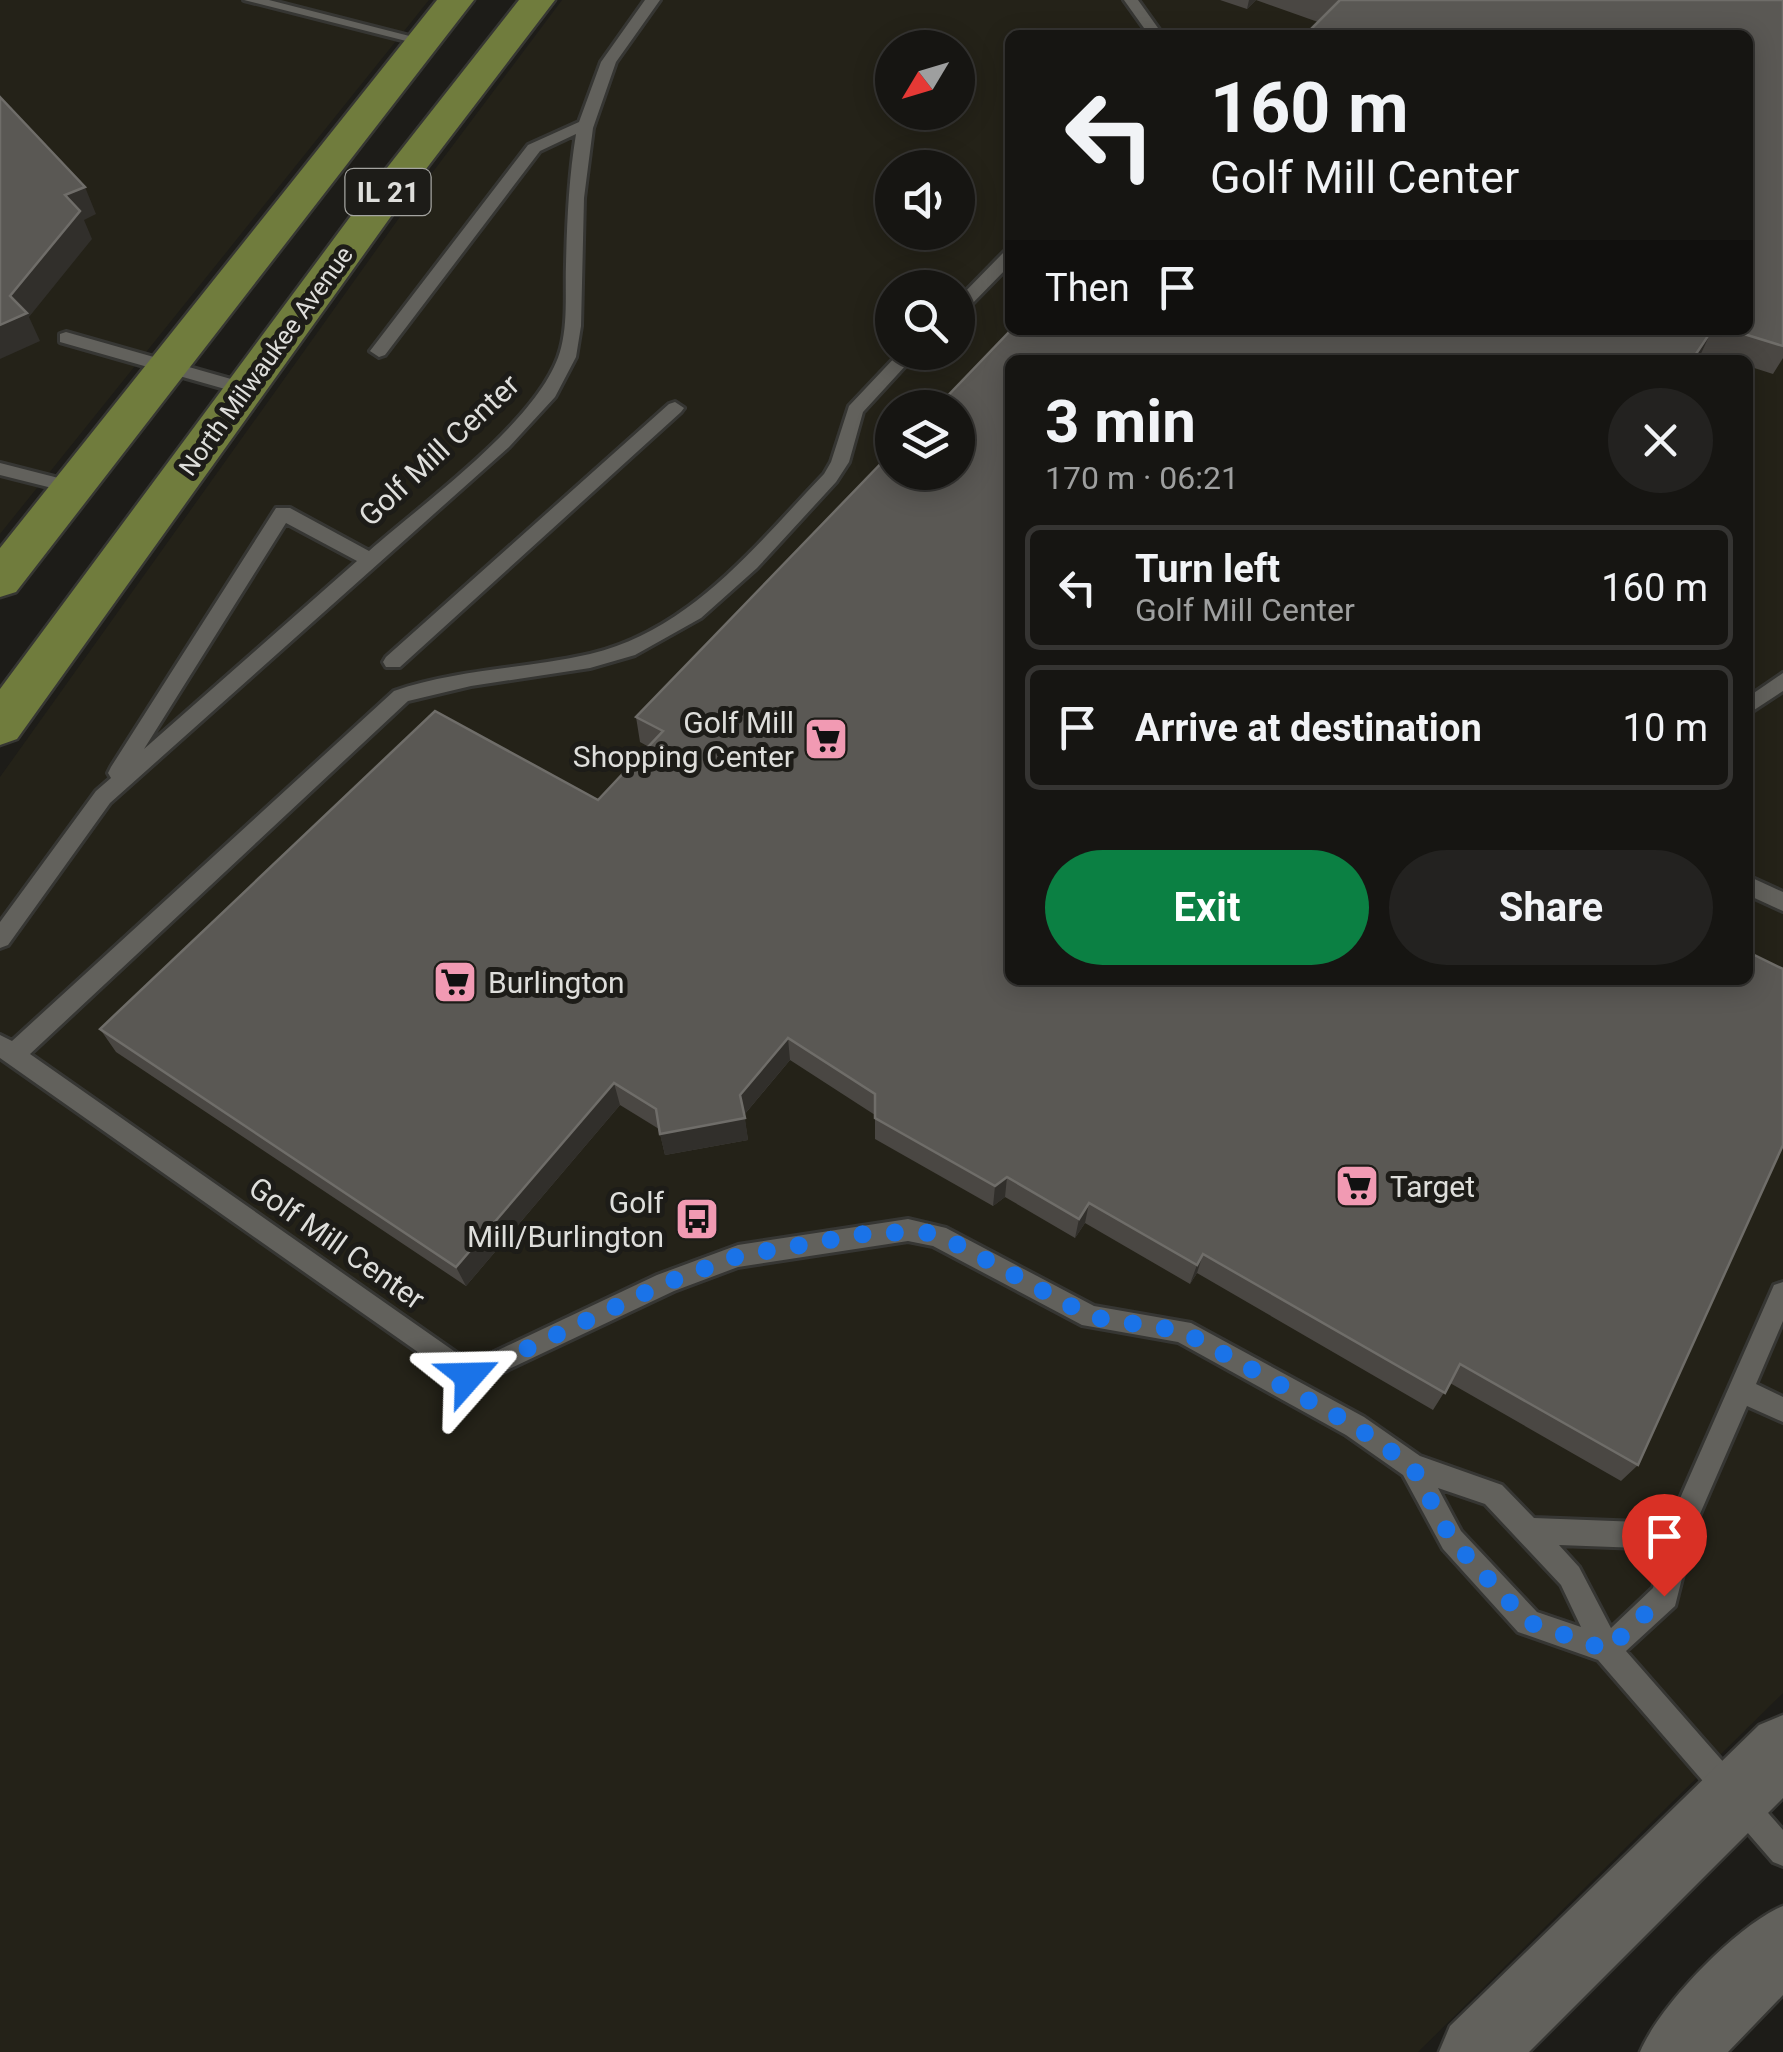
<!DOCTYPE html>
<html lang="en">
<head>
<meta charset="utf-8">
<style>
  :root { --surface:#161512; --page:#232220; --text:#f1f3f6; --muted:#9e9f9f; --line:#353432; --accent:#0b8043 }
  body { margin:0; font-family:Roboto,sans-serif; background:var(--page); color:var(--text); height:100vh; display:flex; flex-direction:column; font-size:38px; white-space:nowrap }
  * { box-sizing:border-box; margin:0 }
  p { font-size:32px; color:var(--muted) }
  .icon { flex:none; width:55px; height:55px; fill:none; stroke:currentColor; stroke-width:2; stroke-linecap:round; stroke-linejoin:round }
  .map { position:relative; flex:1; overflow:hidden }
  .side { position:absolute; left:1005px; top:355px; width:748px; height:630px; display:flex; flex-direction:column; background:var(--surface); border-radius:15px; box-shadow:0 5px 25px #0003,0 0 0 2px var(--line) }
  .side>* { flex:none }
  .guide { position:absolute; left:1005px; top:30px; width:748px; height:305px; border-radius:15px; box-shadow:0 5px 25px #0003,0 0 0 2px var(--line); background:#161512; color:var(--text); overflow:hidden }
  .needle { width:65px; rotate:232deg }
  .controls { position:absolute; left:875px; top:30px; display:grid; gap:20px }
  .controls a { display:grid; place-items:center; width:100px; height:100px; border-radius:50%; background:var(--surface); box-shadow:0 5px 25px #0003,0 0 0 2px var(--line); font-size:50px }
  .pin { position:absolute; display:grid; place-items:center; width:85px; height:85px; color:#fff; margin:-102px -42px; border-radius:50% 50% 50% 0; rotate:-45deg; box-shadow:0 0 10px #0007 }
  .pin .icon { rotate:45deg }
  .me { position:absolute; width:110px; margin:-55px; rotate:65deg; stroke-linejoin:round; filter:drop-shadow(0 0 8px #0008) }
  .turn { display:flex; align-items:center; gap:35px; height:210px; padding:0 40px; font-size:45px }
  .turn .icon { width:130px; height:130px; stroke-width:2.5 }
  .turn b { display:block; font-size:70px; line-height:85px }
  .then { display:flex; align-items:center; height:95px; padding:0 40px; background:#0003; gap:20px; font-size:38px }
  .round { display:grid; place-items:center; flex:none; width:105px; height:105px; border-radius:52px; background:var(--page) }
  .summary { display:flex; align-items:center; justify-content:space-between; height:170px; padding:0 40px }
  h1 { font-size:60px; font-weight:700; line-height:75px }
  .action { display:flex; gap:20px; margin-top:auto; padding:20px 40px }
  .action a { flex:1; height:115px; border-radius:60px; background:var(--accent); color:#fff; font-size:40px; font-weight:700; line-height:115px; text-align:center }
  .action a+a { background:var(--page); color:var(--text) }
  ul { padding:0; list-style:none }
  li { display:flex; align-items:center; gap:30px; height:125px; margin:0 20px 15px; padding:0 20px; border:5px solid var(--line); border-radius:15px }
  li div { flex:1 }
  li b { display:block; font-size:38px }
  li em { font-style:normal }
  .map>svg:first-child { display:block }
</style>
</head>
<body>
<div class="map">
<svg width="1783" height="2052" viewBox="0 0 1783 2052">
  <rect width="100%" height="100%" fill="#1d1c18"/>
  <!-- built -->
  <path fill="#242218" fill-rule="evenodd" d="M0,0H429L0,534Z
    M562,0H1783V1693L1418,2052H0V777L414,197ZM1010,35H1748V330H1010ZM892,48H958V112H892ZM892,168H958V232H892ZM892,288H958V352H892ZM1010,360H1748V980H1010ZM892,408H958V472H892Z"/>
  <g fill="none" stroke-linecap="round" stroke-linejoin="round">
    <defs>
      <path id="lane" d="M244,0H269L429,41L422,45Z
        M645,0H660L616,62L593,128L584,198L581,326L576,357L555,397L509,447L110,803L8,945L0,948V922L96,791L111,778L108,773L111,767L276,508H290L369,551C423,503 544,417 561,348C568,321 565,291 566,264C567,220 569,177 576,134L540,151L385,355L379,357L370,351L528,145L579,122L601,62ZM286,523L357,561L144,749Z
        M1124,0H1138L1163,35H1149Z
        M1010,251V265L964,312L958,313V299L1004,252Z
        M66,332L252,385L255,389L246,395L60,342V334Z
        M900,352H918L863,412L849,462L836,482L757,568L701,618L635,655L590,668L471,686L408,701L30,1054L471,1363L657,1275L738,1245L908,1219L946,1228L1094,1306L1191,1323L1364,1417L1420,1456L1502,1485L1534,1518L1640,1522L1674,1512L1774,1285L1783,1282V1321L1756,1384L1783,1397V1422L1747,1406L1696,1523L1675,1606L1626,1651L1783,1830V1866L1773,1862L1598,1660L1518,1632L1443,1549L1403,1475L1346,1435L1178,1342L1082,1325L933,1246L908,1241L738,1267L674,1291L469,1388L0,1058V1035L12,1041L394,691C458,669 525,669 590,654C691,630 756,545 824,474L831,462L849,406ZM1438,1488L1485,1504L1561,1585L1581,1627L1537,1612L1461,1531ZM1665,1541L1653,1588L1611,1628L1579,1567L1559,1545L1640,1548Z
        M675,402L684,408L681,412L400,667H386L383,662L386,657L669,404Z
        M0,463L78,483L81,487L72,493L0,475Z
        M1783,673V691L1748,714V697Z
        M1748,876L1783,892V911L1748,895Z"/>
      <path id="secondary" d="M1783,1715V1798L1529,2052H1439L1450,2026L1759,1725Z
        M1783,1906V1995L1728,2052H1640C1659,2006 1737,1925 1783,1906Z"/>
      <path id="primary" d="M437,0H474L16,592L0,597V548Z
        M519,0H555L407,194L17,739L0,745V689L379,178Z"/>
    </defs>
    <!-- lane casing -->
    <use href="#lane" stroke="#363633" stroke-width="6"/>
    <!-- secondary casing -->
    <use href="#secondary" stroke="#363633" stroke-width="5"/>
    <!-- primary casing -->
    <use href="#primary" stroke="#363633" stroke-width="5"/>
    <!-- lane -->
    <use href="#lane" fill="#62615c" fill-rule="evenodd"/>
    <!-- secondary -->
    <use href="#secondary" fill="#62615c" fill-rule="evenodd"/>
    <!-- primary -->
    <use href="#primary" fill="#707c3d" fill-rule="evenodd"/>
  </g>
  <!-- wall -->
  <path fill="#4a4743" d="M1220,0H1783V358L1773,374L1748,366V360H1727L1703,353L1698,360H1010L1638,1465L1621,1481L1450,1383L1433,1410L1197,1273L1190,1284L1085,1223L1075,1238L1005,1197L993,1206L875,1139V1115L790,1060L744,1115L748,1140L665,1155L659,1129L620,1105L466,1286L116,1052L100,1029L598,800L649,747L640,742L636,717L1011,330H1748L1318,22L1256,0L1247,9Z"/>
  <!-- shaded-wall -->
  <path fill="#312f2b" d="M1249,0H1256L1247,9Z
    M85,187L96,214L84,220L92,239L29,317L40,341L0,359V325L10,296L65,195Z
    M1712,330L1698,360H1692Z
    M788,1038L790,1060L743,1116L740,1095Z
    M614,1083L620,1105L466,1286L456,1267Z
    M745,1118L748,1140L665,1155L660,1134Z
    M1007,1177L1005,1197L993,1206L995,1186Z
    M1089,1203L1085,1223L1075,1238L1079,1219Z
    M1203,1254L1197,1273L1190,1284L1197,1265Z"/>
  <!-- building -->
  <path fill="#5a5854" stroke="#6f6d69" stroke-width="2.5" d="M1340,0H1783V346L1731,330H1748V35H1305Z
    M0,97L85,187L65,195L80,211L10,296L27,313L0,325Z
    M1011,330H1712L1692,360H1010V980H1748V952L1783,969V1145L1638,1465L1460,1364L1445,1393L1203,1254L1197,1265L1089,1203L1079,1219L1007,1177L995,1186L875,1118V1094L788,1038L740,1095L745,1118L660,1134L656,1109L614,1083L456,1267L100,1029L435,711L598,800L663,731L636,717L892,452V472H958V408H936Z"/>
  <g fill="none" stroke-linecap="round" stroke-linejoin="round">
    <!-- route -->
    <path stroke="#1a73e8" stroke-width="18" stroke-dasharray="0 32.4" d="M469,1376L666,1283L738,1256L870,1233L925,1232L961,1246L1091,1317L1182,1331L1355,1426L1412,1466L1452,1540L1528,1622L1607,1650L1664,1596"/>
  </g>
  <!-- icons -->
  <defs>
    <symbol id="supermarket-square" viewBox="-11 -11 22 22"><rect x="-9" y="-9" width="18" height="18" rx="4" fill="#f19ab3" stroke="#1d1c18"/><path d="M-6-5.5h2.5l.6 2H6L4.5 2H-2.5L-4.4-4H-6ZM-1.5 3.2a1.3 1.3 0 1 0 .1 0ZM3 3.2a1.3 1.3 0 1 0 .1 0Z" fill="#111"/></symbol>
    <symbol id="bus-square" viewBox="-11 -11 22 22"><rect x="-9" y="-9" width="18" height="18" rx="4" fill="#f19ab3" stroke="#1d1c18"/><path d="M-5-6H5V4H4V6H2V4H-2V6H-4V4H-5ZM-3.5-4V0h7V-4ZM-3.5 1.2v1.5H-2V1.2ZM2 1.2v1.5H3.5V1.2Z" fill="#111"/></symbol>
  </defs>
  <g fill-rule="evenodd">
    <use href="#supermarket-square" x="801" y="714" width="50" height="50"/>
    <use href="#supermarket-square" x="430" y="957" width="50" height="50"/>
    <use href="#supermarket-square" x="1332" y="1161" width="50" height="50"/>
    <use href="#bus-square" x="672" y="1194" width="50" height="50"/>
  </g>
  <g text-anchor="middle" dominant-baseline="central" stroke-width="10" stroke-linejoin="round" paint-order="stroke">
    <!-- far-street labels -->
    <g font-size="25" fill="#dededb" stroke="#1d1c18">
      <text transform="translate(266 361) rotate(-54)">North Milwaukee Avenue</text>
    </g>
    <!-- shield labels -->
    <rect fill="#1d1c18" stroke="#a4a4a0" stroke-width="2.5" x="345.5" y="169" width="85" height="46" rx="8"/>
    <g font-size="28" font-weight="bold" fill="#dededb">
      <text x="388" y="192">IL 21</text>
    </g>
    <!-- street labels -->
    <g font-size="30" fill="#dededb" stroke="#1d1c18">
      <text transform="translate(439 450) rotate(-43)">Golf Mill Center</text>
      <text transform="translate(337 1243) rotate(35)">Golf Mill Center</text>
    </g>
    <!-- poi labels -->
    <g font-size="30" fill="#dededb" stroke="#1d1c18" text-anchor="end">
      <text x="794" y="722">Golf Mill<tspan x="794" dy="34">Shopping Center</tspan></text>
      <text x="488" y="982" text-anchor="start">Burlington</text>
      <text x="1390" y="1186" text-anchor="start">Target</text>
      <text x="664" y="1202">Golf<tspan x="664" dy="34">Mill/Burlington</tspan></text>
    </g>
  </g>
</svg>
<div class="controls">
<a><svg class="needle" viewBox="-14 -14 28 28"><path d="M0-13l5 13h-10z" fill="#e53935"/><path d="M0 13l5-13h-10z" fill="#9e9f9f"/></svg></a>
<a><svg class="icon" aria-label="sound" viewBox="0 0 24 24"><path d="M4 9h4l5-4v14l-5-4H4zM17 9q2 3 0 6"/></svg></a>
<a><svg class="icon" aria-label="search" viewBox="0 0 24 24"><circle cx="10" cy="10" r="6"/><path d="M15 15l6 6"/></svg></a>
<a><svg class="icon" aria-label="layers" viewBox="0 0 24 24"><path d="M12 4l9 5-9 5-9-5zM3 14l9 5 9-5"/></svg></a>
</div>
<div class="pin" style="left:1664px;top:1596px;background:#d93025"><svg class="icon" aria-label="arrive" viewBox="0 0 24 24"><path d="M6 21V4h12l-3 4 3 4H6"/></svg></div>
<svg class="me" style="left:469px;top:1376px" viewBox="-20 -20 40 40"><path d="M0-17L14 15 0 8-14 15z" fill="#1a73e8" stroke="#fff" stroke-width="4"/></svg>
<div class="guide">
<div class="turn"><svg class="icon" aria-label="left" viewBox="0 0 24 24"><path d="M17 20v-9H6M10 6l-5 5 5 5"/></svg><div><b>160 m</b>Golf Mill Center</div></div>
<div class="then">Then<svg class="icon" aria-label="arrive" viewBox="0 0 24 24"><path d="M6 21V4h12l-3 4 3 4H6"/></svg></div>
</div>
<section class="side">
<div class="summary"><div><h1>3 min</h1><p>170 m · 06:21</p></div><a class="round"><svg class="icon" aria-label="close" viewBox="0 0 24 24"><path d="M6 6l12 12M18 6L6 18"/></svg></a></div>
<ul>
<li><svg class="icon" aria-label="left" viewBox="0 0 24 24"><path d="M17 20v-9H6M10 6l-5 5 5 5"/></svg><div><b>Turn left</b><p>Golf Mill Center</p></div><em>160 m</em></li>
<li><svg class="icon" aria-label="arrive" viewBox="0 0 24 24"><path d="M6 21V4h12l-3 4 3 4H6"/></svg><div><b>Arrive at destination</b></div><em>10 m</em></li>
</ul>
<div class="action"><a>Exit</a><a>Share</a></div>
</section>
</div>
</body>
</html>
